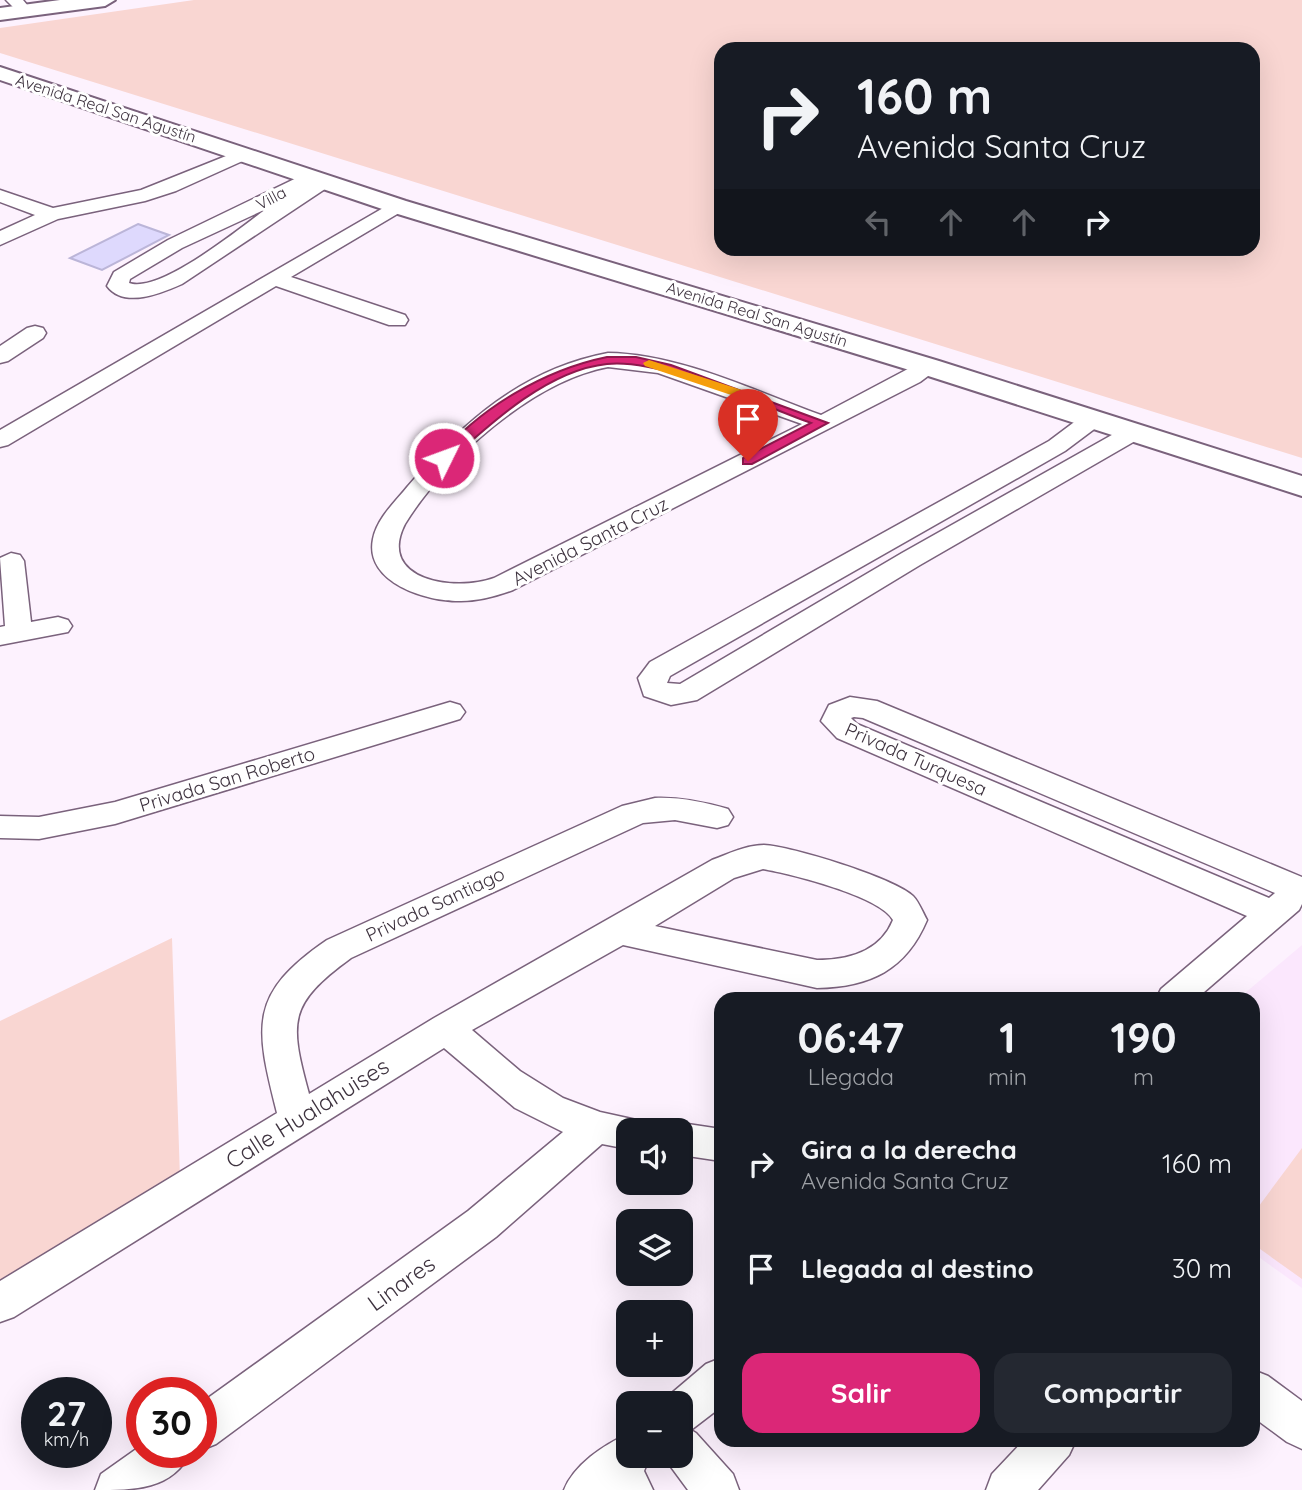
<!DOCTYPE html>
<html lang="es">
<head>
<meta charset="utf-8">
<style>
  :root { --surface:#171b24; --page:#242831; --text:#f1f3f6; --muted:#9ea1a6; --accent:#db2777 }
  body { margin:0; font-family:Quicksand,sans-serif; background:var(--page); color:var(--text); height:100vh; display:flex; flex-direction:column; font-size:26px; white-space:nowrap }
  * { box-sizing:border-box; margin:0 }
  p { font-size:23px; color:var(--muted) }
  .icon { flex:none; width:38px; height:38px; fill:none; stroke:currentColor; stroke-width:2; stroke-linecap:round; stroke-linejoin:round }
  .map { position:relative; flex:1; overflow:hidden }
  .panel { position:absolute; left:714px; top:992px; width:546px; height:455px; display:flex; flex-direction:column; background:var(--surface); border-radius:21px; box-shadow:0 7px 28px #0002 }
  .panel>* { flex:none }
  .hud { position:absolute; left:714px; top:42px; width:546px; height:214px; border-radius:21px; box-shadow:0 7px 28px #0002; background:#171b24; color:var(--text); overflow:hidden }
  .fabs { position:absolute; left:616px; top:1118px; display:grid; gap:14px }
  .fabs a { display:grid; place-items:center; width:77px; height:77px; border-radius:14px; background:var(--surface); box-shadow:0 7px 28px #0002; font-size:35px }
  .speed { position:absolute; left:21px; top:1377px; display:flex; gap:14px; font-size:35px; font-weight:700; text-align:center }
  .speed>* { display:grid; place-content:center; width:91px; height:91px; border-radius:50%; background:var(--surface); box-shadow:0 7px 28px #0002; line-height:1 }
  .speed small { font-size:18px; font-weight:400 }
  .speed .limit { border:10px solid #d22; background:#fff; color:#111 }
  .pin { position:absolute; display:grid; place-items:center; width:60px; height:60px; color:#fff; margin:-72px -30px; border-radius:50% 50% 50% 0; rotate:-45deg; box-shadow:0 0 7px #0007 }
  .pin .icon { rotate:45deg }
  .me { position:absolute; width:77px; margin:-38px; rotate:48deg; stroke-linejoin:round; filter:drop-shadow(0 0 5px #0008) }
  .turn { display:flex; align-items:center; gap:24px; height:147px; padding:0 28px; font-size:32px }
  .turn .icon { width:91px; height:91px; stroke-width:2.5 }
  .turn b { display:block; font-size:49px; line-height:60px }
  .lanes { display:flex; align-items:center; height:66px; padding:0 28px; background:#0003; justify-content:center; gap:35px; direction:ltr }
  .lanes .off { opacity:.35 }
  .eta { display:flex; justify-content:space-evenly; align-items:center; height:119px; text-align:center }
  .eta b { font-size:42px; font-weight:700; line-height:49px }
  .primary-button { display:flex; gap:14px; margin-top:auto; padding:14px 28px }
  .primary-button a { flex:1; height:80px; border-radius:21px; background:var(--accent); color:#fff; font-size:28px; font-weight:700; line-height:80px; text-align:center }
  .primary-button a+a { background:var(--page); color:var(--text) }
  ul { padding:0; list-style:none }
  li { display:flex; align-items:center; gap:21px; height:105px; padding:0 28px }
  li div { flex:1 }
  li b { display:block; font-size:26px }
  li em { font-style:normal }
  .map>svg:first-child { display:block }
</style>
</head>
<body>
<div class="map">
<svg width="1302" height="1490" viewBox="0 0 1302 1490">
  <rect width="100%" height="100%" fill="#fdf2fe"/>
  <!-- built -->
  <path fill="#fbe7fd" d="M1302,945V1288L1253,1253V999H1238Z"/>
  <!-- green -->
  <path fill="#f9d6d2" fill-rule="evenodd" d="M194,0H1302V458L0,53V28ZM721,49H1253V248H721Z
    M172,938L180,1178L0,1291V1021Z
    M1302,1148V1279L1253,1244V1214Z"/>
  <!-- building -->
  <path fill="#ded9fd" stroke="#bbb5d8" stroke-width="2" d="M138,224L169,235L102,270L70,258Z"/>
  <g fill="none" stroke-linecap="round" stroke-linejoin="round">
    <defs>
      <path id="minor" d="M6,0H23L28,6L20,11L15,9Z
        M241,150L247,151L250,155L247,159L176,191L145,201L58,219L0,245V231L35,215L0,202V190L53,208L141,190Z
        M309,172L316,174L317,180L325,177L334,183L182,284C162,293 124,309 107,286L114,272L168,240ZM266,209C240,228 160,294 129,283L130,279L182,248Z
        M397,200L407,206L404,210L291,277L405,315L408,320L405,325H389L276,286L8,445L0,447V430Z
        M35,326L43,328L46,333L43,338L8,361L0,363V346L27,328Z
        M608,353C679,354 755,391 821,415L921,362H937L940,367L920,382L513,590C497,596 479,601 461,601C428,602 364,583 373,539C377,518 396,501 408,486C463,422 523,369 608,353ZM608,367L658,373L802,424L494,578C456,592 376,581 405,524C445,459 533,381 608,367Z
        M1093,412L1101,414L1105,419L1101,424L1065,451L670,676L667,683L680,684L902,553L1126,427H1142L1146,432L1142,437L920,565L697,700L671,705L644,696L638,678L650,662L1049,441L1085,414Z
        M11,553L20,555L24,561L31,622L58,617L68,620L72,626L68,632L0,645V627L5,626L0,558Z
        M850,697L877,701L1302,877V904L1299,910L1196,999H1156L1161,989L1247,916L837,738L821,721L829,705ZM854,717L863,718L1275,893L1269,898L857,724L851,718Z
        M450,702L460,705L465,712L460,719L115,824L39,839L0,838V816L39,817L115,802Z
        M655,798C680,797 704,802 728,809L733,817L728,825L717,828L675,820L643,823L351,958C288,1004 289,1021 309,1094L434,1018L712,860C728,854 746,845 764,845C791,846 894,878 913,896C919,902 923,913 927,920C906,970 870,987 817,988L623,945L472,1030L520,1071L563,1098L600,1112L641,1121L645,1130H628V1149L602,1144L496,1237L216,1444L201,1450V1403L468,1211L563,1132L515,1108L444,1048L14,1317L0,1322V1281L277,1113C255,1026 248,994 327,940L622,806ZM763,869C791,874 880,896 893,920C880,952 848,960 817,960L655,926L734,878Z
        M681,1123L721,1129V1161L681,1155V1130H666Z
        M721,1358V1407L691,1430L696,1433L733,1474L739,1490H688L663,1456H681V1404H664L666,1398L706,1364Z
        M1253,1370L1268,1376L1302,1401V1449L1287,1442L1253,1417Z
        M628,1434V1456H650L644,1471L653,1490H564C574,1465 603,1445 628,1434Z
        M1024,1440H1076L1069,1455L1038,1490H986L992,1474Z
        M142,1445V1452H191C172,1490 135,1490 95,1490L101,1474Z"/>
      <path id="major" d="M60,0H115L105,6L0,20V8Z
        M0,67L406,201L939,361L1302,476V496L919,373L388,211L0,80Z"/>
    </defs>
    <!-- minor casing -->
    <use href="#minor" stroke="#7a627c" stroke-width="3"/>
    <!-- major casing -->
    <use href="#major" stroke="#7a627c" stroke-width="4"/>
    <!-- minor -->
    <use href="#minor" fill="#fff" fill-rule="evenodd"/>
    <!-- major -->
    <use href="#major" fill="#fff" fill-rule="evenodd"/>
  </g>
  <!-- route -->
  <path fill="#db2777" stroke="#8e194d" stroke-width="2" d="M607,357H636L671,365L828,423L752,464H743V458L811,423C758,404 660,358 607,364C548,370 491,423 449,461L444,462L438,458C479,408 544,370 607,357Z"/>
  <!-- slow -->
  <path fill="#f59e0b" d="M649,360L748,392L750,395L740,398L645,366L643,363Z"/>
  <g text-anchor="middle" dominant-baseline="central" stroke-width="6" stroke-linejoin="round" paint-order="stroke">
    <!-- far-street labels -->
    <g font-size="16" fill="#3e333f" stroke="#fff">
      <text transform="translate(106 108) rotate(18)">Avenida Real San Agustín</text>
      <text transform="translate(271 198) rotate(-28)">Villa</text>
      <text transform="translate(757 314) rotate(17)">Avenida Real San Agustín</text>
    </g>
    <!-- street labels -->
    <g font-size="19" fill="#3e333f" stroke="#fff">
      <text transform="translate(590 541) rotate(-27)">Avenida Santa Cruz</text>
      <text transform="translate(916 759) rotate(24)">Privada Turquesa</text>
      <text transform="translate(227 779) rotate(-17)">Privada San Roberto</text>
      <text transform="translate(435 904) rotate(-25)">Privada Santiago</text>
    </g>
    <!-- near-street labels -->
    <g font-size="23" fill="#3e333f" stroke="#fff">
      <text transform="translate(307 1113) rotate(-32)">Calle Hualahuises</text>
      <text transform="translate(401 1283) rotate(-36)">Linares</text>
    </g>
  </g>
</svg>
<div class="fabs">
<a><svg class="icon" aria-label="sound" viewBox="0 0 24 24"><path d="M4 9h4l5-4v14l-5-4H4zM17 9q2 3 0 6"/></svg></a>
<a><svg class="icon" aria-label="layers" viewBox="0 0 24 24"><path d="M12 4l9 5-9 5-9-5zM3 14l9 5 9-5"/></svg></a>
<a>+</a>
<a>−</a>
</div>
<div class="speed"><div>27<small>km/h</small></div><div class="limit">30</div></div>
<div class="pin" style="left:748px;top:461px;background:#d93025"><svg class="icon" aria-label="arrive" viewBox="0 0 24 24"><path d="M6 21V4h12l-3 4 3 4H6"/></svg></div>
<svg class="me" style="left:444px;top:458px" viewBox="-20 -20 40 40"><circle r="17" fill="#db2777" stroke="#fff" stroke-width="3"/><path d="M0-11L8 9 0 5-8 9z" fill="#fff"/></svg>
<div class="hud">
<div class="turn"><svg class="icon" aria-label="right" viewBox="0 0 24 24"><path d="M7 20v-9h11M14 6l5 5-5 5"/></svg><div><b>160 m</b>Avenida Santa Cruz</div></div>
<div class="lanes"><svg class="icon off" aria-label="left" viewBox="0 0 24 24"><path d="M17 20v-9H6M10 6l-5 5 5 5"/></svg><svg class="icon off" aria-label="ahead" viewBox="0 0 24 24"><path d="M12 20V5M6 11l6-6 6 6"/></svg><svg class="icon off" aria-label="ahead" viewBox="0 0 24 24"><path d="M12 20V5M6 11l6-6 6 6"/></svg><svg class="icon" aria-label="right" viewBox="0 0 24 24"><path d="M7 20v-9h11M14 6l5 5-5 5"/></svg></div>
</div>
<section class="panel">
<div class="eta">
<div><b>06:47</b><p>Llegada</p></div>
<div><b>1</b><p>min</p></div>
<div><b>190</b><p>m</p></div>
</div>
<ul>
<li><svg class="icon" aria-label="right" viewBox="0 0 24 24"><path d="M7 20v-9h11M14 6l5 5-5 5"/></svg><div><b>Gira a la derecha</b><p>Avenida Santa Cruz</p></div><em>160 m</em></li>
<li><svg class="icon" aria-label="arrive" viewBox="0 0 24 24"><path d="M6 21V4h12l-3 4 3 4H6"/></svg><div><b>Llegada al destino</b></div><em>30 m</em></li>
</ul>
<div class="primary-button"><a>Salir</a><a>Compartir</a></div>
</section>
</div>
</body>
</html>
